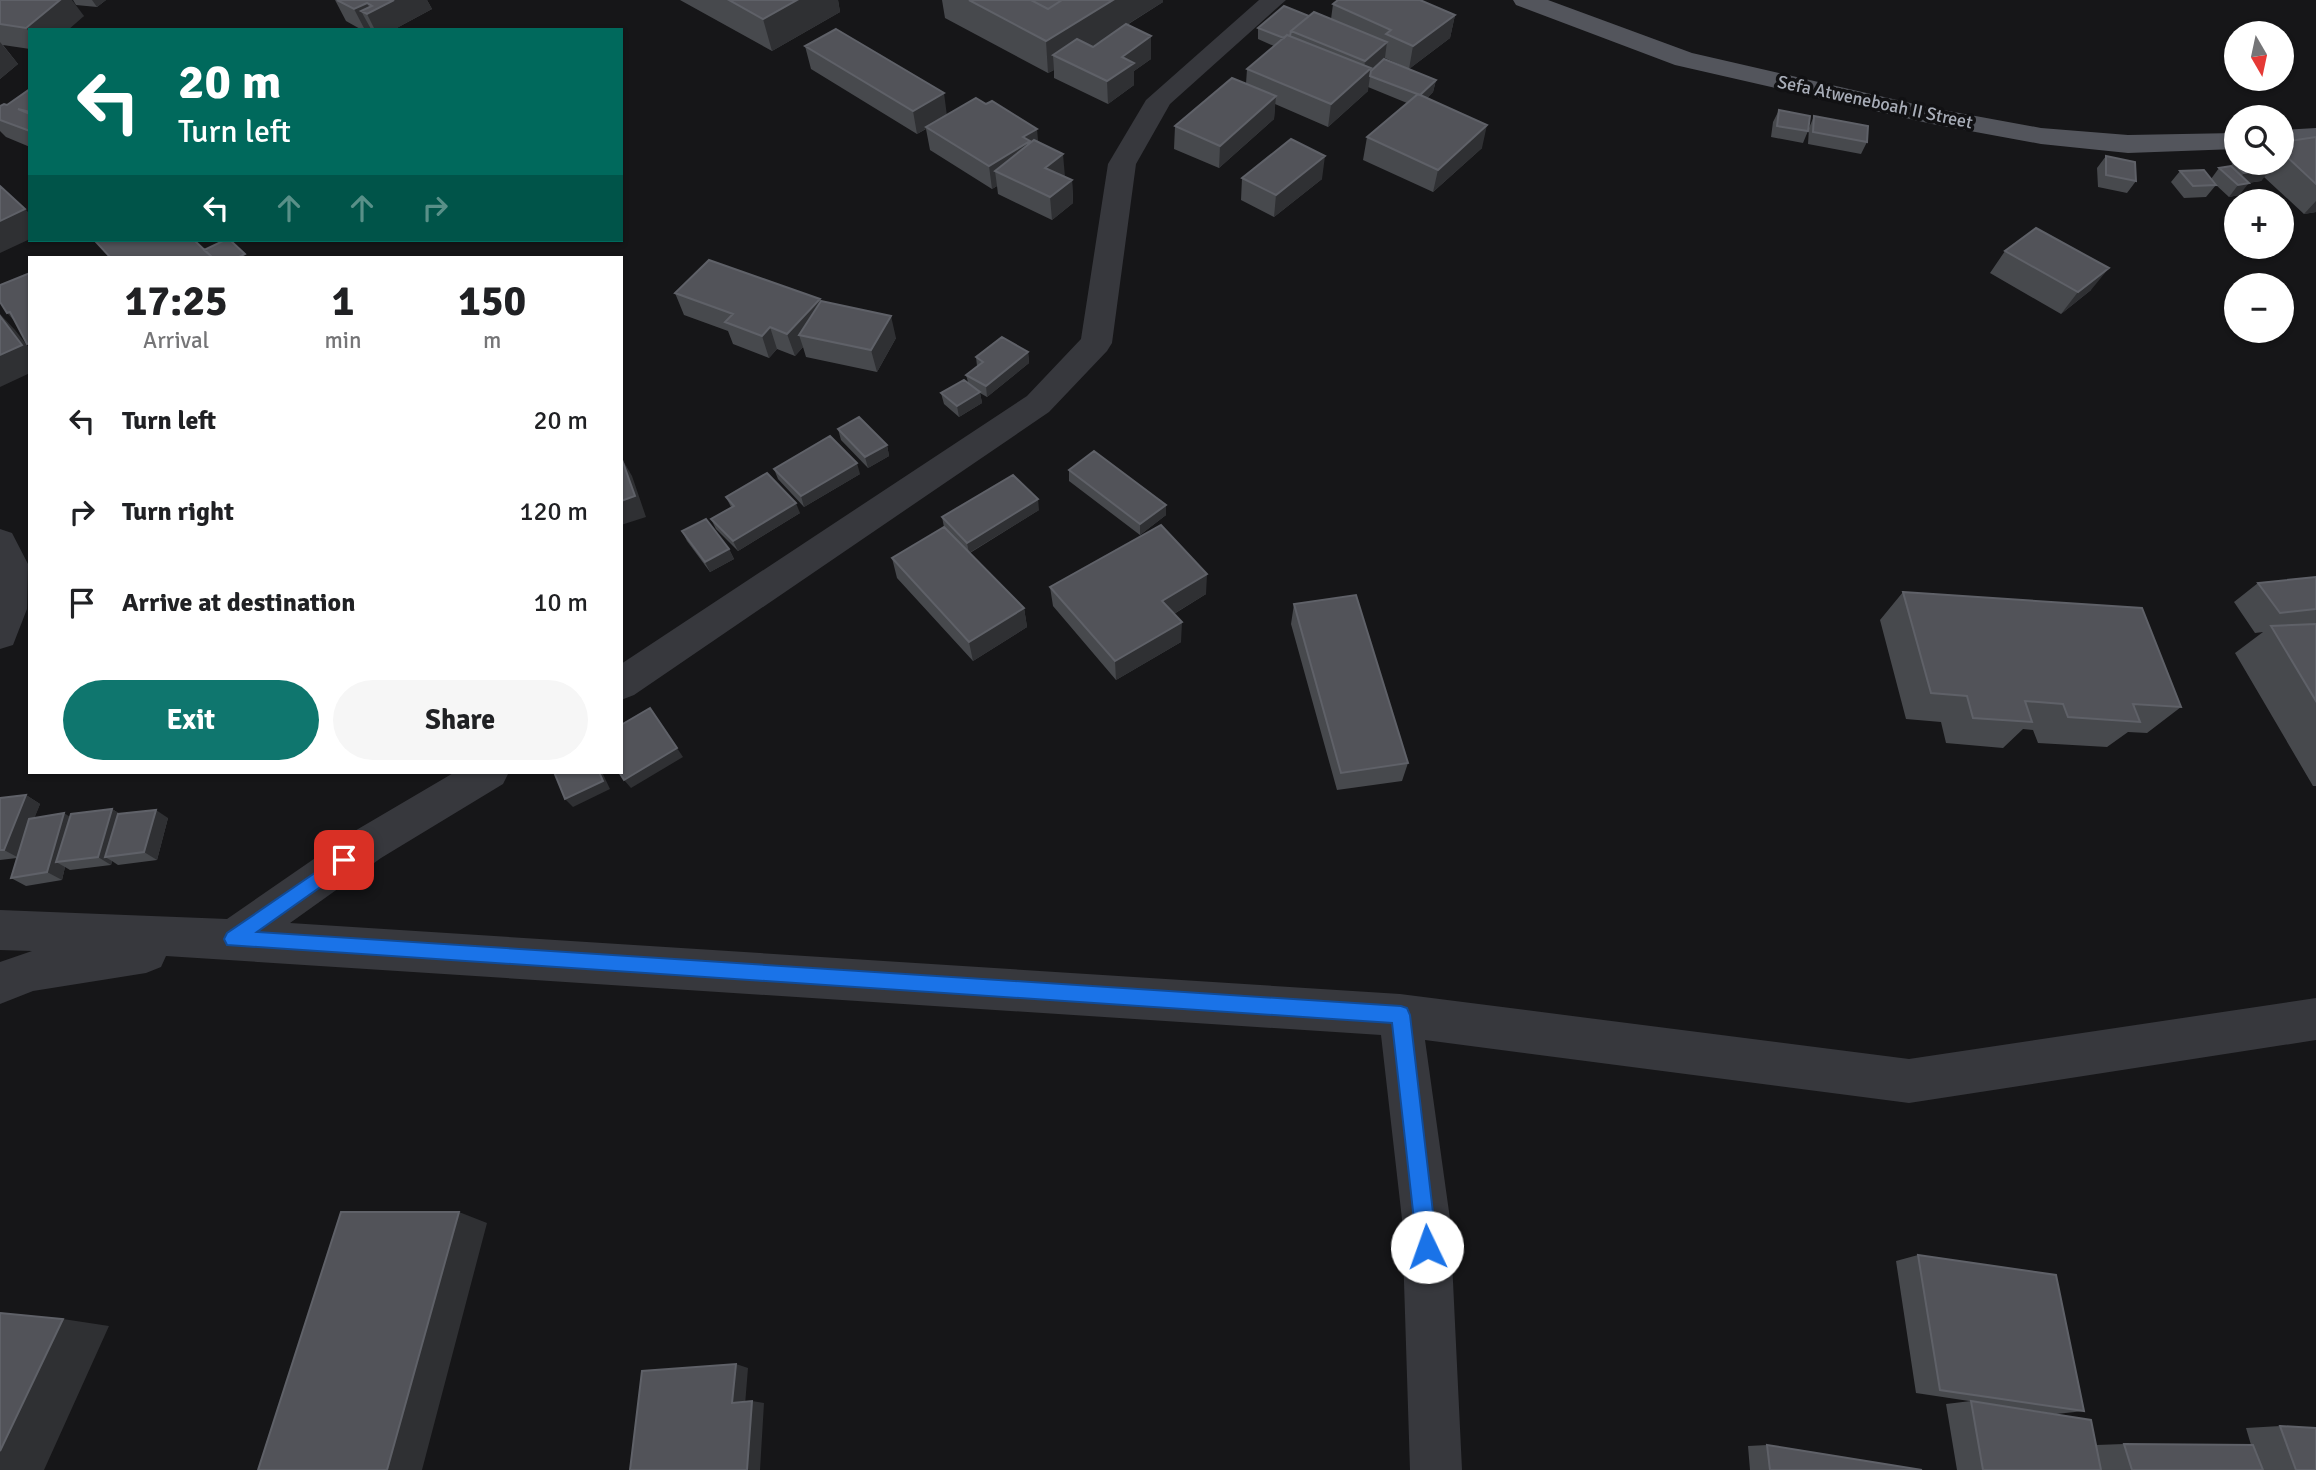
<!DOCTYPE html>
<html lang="en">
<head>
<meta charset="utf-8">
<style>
  :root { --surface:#fff; --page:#f6f6f6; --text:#202124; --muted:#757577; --accent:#0f766e }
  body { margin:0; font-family:Signika,sans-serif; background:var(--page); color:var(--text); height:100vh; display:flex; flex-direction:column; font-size:26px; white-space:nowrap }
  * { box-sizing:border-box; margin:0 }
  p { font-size:23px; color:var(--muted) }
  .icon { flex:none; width:38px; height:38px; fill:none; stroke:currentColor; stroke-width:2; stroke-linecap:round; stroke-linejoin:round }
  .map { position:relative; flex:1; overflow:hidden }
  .panel { position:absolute; left:28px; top:256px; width:595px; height:518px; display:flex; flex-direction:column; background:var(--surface); border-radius:0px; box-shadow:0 2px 5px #0004 }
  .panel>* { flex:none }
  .hud { position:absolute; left:28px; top:28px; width:595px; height:214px; border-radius:0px; box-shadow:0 2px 5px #0004; background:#00695c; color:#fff; overflow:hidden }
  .needle { width:46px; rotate:171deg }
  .buttons { position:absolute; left:2224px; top:21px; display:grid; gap:14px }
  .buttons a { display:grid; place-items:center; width:70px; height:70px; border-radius:50%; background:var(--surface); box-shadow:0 2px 5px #0004; font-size:35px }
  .pin { position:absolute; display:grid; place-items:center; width:60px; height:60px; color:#fff; margin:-30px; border-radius:14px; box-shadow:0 4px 10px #0006 }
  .me { position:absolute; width:77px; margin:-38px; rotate:357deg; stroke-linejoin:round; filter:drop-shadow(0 0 5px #0008) }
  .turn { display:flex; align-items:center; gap:24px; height:147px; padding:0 35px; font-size:32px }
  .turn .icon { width:91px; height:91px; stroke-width:2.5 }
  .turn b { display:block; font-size:49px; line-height:60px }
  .lanes { display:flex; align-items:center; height:66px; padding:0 35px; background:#0003; justify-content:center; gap:35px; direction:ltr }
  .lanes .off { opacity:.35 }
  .eta { display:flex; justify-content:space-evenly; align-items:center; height:119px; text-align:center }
  .eta b { font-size:42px; font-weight:800; line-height:49px }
  .action { display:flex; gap:14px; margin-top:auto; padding:14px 35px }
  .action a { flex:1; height:80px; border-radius:42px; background:var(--accent); color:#fff; font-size:28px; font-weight:800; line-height:80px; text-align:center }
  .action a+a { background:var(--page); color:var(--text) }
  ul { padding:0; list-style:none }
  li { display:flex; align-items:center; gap:21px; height:91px; padding:0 35px }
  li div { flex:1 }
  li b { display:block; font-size:26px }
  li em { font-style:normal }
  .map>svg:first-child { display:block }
</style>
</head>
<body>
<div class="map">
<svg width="2316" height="1470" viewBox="0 0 2316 1470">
  <rect width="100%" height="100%" fill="#161618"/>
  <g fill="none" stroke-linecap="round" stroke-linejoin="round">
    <!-- minor -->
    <path fill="#37383d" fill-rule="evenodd" d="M1259,0H1286L1170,104L1136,164L1112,343L1107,351L1049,412L634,695L621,700V664L1027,396L1081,339L1108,164L1146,100Z
      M0,529L12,533L28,564L27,609L13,645L0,649Z
      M455,772H509L503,784L381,858L290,923L1400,994L1909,1059L2316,998V1040L1909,1103L1425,1040L1450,1219L1462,1470H1410L1402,1219L1381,1035L166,956L161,967L146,973L33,991L0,1004V962L32,951L0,950V910L227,919L353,832Z"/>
    <!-- primary -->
    <path fill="#53555c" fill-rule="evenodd" d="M1513,0H1548L1692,53L1932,108L2041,128L2128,135L2236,133V149L2128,153L2041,144L1932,124L1675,65L1516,5Z
      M2316,128V144L2282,146V130Z"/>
  </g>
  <!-- wall -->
  <path fill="#47494d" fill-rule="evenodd" d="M0,0L84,16L30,30V49L3,45L18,64L0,79Z
    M73,0H106L97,7L76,5Z
    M335,0H427L432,9L393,30H362L346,21Z
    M680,0H838L840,12L772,51Z
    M942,0H1163V2L1127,25L1151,36V59L1134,71V85L1108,104L1054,78V70L1048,73L945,18ZM1118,30L1093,47L1092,46Z
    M1333,4L1455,15L1450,38L1409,69L1385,58V59L1436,80L1433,92L1427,98L1482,148L1433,192L1363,160L1367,137L1407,103L1368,87V91L1328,127L1275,104L1274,119L1219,168L1174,149L1175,126L1246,84L1247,69L1274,46L1258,39V28L1331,19Z
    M805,46L947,115L1038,142L1064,177L1072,180L1073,203L1052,220L998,194L997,186L992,189L930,150L926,129L917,134L811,69Z
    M30,89V147L6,137L0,131V106L7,105Z
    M1779,110L1808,131L1803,143L1771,137L1773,122Z
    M1814,116L1867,142L1861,154L1808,144L1809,128Z
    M2316,137V212L2304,214L2264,177L2261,181L2248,183L2239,195L2229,197L2216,185L2206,197L2184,198L2171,182L2180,171L2211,179L2219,168L2230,167L2233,163H2282V142Z
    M2106,156L2136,181L2127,193L2098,187L2097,168Z
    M1242,178L1322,179L1274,217L1241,200Z
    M2005,251L2091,290L2061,314L1990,273Z
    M675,293L821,301L896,338L877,372L806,357L803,347L795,356L777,349L769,358L733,344L728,331L684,315Z
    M1028,352L1029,363L987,397L980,393L982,403L959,417L944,404L941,393L968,382L966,375L977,366L976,357Z
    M838,429L887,445L889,456L868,468L841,440Z
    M774,469L860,474L804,507L778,479Z
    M1069,470L1166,515L1140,535L1069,481Z
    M726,497L800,513L738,551L716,529L711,519L731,507Z
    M1039,510L970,553L1024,608L1027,627L973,661L897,578L892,558L944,527L942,517Z
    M682,531L729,549L734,559L710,572L687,541Z
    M2316,577V786H2313L2235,653L2263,632L2255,633L2234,602L2258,583Z
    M1050,587L1206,594L1174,614L1181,642L1116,680L1053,606Z
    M1903,592L2181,707L2147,733L2128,732L2107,747L2038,743L2033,730L2023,729L2003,748L1946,743L1941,722L1906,719L1880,620Z
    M1294,604L1408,763L1402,781L1337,790L1291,624Z
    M26,795L40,804L34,818L70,817L112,809L120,814L168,818L157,860L118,865L112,861L111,865L70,870L65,867L62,880L26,886L11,878L17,858L0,860V798Z
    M1918,1255L2084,1411L2056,1414L1916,1393L1896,1261Z
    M1971,1401L2096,1445L2124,1444L2251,1445L2246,1428L2280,1426L2316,1470H1957L1946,1404Z
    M1767,1445L1922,1470H1750L1748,1446Z"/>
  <!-- shaded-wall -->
  <path fill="#2f3033" d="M60,0H72L84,16L68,30H30V33L26,28Z
    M92,0H106L97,7Z
    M394,0H427L432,9L393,30H375L367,14L361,11L371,29L365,30L354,9L367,3L372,12Z
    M795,0H838L840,12L772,51L763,19Z
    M1079,0H1163V2L1067,62L1053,55L1054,70L1048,73L1046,41Z
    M1455,15L1450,38L1409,69L1413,46Z
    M1151,36V59L1134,71V85L1108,104L1107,81L1122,57Z
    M0,42L18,64L0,79Z
    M1387,42L1384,65L1370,76L1368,91L1328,127L1331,104L1363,76L1365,61Z
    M1436,80L1433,92L1417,107L1419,95Z
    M944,93L947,116L917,134L913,111Z
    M1276,96L1274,119L1219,168L1220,146Z
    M1487,125L1482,148L1433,192L1438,170Z
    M1037,129L1039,151L995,171L997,186L992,189L989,166L1023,137Z
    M1063,154L1065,177L1045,168Z
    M1325,156L1322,179L1274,217L1276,195Z
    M2271,169L2261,181L2238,184L2236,183L2244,173Z
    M1072,180L1073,203L1052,220L1050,197Z
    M2249,183L2239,195L2229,197L2238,185Z
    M2316,201V212L2304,214Z
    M25,209L30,214V239L0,253V221Z
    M2109,268L2091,290L2061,314L2078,292Z
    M820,299L826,321L799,335L803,347L795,356L787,334Z
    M10,312L18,325L7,313Z
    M0,314L15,330L30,349V373L0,387Z
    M891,316L896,338L877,372L871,350Z
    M770,327L777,349L769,358L762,336Z
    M1028,352L1029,363L987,397L986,386Z
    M980,392L982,403L959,417L957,406Z
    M887,445L889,456L868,468L865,457Z
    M621,457L632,476L646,517L621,525Z
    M857,463L860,474L804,507L801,496Z
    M1038,499L1039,510L969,553L967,543Z
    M796,503L800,513L738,551L733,541Z
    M1166,505V515L1140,535V524Z
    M729,549L734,559L710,572L705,562Z
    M1207,574L1206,594L1162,621V601Z
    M1024,608L1027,627L973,661L969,642Z
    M1182,622L1181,642L1116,680L1115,661Z
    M677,748L683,757L631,788L624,780Z
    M599,772H602L610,789L573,807L565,799Z
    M26,795L40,804L19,858L4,850Z
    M112,809L125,817L105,857L112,861L111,865L98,857Z
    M156,810L168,818L157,860L144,852Z
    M64,813L78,822L56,862L65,867L62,880L47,872Z
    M459,1212L487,1223L422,1470H387Z
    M63,1319L109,1326L44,1470H0V1451Z
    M736,1364L748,1368L745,1405L732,1403Z
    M752,1401L764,1403L760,1470H747Z"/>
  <!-- building -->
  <path fill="#525359" stroke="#5f6168" stroke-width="2" d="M0,0H60L26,28L0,24Z
    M337,0H394L367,14L361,11L372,6L367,3L354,9Z
    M729,0H797L763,19Z
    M969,0H1031L1048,9L1062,0H1113L1046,41Z
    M1031,0H1062L1048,9Z
    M1338,0H1420L1455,15L1413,46L1386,34L1391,30L1333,4Z
    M1284,6L1309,16L1291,31L1290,36L1287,35L1284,38L1258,28Z
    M1314,12L1387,42L1365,61L1291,31Z
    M1126,24L1151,36L1122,57L1134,63L1107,81L1053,55L1077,39L1093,47Z
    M836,29L944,93L913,111L805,46Z
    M1287,35L1371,68L1331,104L1247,69Z
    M1384,59L1436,80L1420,95L1370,76L1371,71Z
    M1232,78L1276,96L1220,146L1175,126Z
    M30,89V112L18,109L30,114V131L0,120V106L4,104L7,105Z
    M1418,94L1487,125L1438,170L1367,137Z
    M976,98L986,104L992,101L1037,129L1023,137L1030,141L989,166L926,127Z
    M1779,110L1810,116L1808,131L1777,126Z
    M1814,116L1868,126L1867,142L1813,132Z
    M2316,137V184L2282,152V142Z
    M1291,139L1325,156L1276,195L1242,178Z
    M1034,140L1063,154L1045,168L1072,180L1050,197L995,171Z
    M2106,156L2135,162L2136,181L2106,175Z
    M2236,162L2264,163L2271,169L2244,173L2233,163Z
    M2231,166L2249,183L2238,185L2219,168Z
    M2204,170L2216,185L2193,186L2180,171Z
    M0,186L25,209L0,221Z
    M2036,228L2109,268L2078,292L2005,251Z
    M101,240H194L212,257H110L96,242Z
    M225,240H230L245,254L239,257H212L204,250Z
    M709,260L820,299L787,334L770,327L762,336L725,322L733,314L675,293Z
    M30,273V343L27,344L10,312L7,313L0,302V285Z
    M821,301L891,316L871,350L799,335Z
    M0,316L22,345L0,355Z
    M1002,337L1028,352L986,386L966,375L983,362L976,357Z
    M964,380L980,392L957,406L941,393Z
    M859,417L887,445L865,457L838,429Z
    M830,436L857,463L801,496L774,469Z
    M1094,451L1166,505L1140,524L1069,470Z
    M621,457L635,496L621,501Z
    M767,473L796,503L733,541L711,519L734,506L726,497Z
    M1013,475L1038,499L967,543L942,517Z
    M706,519L729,549L705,562L682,531Z
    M1161,525L1207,574L1162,601L1182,622L1115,661L1050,587Z
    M944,527L1024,608L969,642L892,558Z
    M2316,577V609L2280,613L2258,583Z
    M1903,592L2142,608L2181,707L2133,704L2140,722L2068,717L2063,704L2025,701L2032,722L1973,718L1967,696L1931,693Z
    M1356,595L1408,763L1341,773L1294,604Z
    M2316,624V701L2271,626Z
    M650,708L677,748L624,780L619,772H621V725Z
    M554,772H599L603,781L565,799Z
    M26,795L4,850H0V798Z
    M112,809L98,857L56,862L71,814Z
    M156,810L144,852L105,857L118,814Z
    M64,813L47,872L11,878L29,819Z
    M341,1212H459L387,1470H258Z
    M1918,1255L2056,1275L2084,1411L1940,1390Z
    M0,1313L63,1319L0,1451Z
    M736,1364L732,1403L752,1401L747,1470H630L642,1371Z
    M1971,1401L2091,1420L2101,1470H1983Z
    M2280,1426L2316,1428V1470H2296Z
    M2124,1444L2253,1445L2263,1470H2132Z
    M1767,1445L1922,1470H1770Z"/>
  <!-- route -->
  <path fill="#1a73e8" stroke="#114b97" stroke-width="2" d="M344,853L350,855L353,860L350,866L257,932L1401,1006L1407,1008L1410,1015L1437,1247L1434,1254L1427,1256L1420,1254L1417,1247L1392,1023L227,945L224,939L227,933Z"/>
  <g text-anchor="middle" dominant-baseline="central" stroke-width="7" stroke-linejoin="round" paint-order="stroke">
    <!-- far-street labels -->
    <g font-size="18" fill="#a8adb8" stroke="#111113">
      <text transform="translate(1875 102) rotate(12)">Sefa Atweneboah II Street</text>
    </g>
  </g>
</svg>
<div class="buttons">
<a><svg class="needle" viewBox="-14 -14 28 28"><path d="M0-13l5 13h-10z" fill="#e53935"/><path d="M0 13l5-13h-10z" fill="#757577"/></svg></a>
<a><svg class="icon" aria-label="search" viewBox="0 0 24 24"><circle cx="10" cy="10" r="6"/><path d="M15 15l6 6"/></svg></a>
<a>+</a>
<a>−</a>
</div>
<div class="pin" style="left:344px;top:860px;background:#d93025"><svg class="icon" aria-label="arrive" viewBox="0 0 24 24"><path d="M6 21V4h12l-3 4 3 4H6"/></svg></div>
<svg class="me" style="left:1427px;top:1247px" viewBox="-20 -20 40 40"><circle r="19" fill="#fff"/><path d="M0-13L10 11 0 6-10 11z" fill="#1a73e8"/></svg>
<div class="hud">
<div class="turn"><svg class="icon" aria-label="left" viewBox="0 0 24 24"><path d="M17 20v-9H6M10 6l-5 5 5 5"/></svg><div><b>20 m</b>Turn left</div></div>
<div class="lanes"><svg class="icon" aria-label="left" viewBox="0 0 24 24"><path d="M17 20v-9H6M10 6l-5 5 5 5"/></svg><svg class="icon off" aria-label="ahead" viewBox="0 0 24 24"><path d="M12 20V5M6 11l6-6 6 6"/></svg><svg class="icon off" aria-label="ahead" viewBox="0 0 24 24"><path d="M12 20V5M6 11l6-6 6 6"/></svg><svg class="icon off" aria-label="right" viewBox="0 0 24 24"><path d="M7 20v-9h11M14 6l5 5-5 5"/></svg></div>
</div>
<section class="panel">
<div class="eta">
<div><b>17:25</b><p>Arrival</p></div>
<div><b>1</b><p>min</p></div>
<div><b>150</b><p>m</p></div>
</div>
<ul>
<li><svg class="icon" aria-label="left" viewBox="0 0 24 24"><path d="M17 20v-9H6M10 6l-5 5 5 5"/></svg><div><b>Turn left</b></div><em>20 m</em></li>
<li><svg class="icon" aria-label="right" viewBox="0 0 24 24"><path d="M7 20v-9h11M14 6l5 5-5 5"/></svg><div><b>Turn right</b></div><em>120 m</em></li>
<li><svg class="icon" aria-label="arrive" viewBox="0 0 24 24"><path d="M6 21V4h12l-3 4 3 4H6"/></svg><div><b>Arrive at destination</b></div><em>10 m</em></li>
</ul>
<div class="action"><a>Exit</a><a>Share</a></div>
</section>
</div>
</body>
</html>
